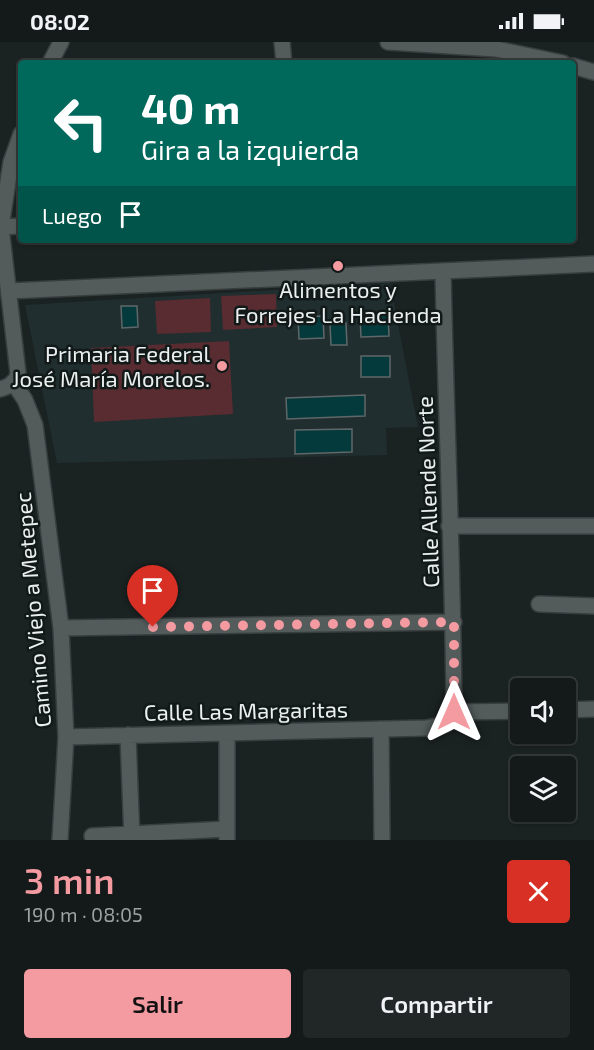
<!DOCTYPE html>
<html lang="es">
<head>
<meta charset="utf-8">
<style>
  :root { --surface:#141a1a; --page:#212727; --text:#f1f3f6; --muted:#9da1a2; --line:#333839; --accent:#f49aa1 }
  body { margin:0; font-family:"Exo 2",sans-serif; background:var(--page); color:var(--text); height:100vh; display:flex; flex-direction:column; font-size:22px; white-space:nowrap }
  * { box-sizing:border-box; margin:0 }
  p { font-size:20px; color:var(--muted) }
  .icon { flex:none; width:33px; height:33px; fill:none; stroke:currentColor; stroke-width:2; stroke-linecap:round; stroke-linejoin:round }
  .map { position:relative; height:798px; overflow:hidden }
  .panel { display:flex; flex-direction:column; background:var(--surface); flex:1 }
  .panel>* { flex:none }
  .hud { position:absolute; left:18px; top:18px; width:558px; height:183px; border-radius:6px; box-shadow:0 2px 4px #0004,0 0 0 2px var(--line); background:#00695c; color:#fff; overflow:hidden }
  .controls { position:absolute; left:510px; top:636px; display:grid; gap:12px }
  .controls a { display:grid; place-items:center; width:66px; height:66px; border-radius:6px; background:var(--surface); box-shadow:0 2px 4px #0004,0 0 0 2px var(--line); font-size:30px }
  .pin { position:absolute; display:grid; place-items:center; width:51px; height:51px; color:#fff; margin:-62px -26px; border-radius:50% 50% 50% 0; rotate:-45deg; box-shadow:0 0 6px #0007 }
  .pin .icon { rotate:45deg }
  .me { position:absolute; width:66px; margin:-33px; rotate:0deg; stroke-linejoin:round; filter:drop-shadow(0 0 4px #0008) }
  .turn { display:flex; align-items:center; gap:21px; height:126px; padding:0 24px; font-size:27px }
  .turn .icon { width:78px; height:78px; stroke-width:2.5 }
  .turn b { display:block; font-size:42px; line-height:51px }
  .then { display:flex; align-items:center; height:57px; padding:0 24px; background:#0003; gap:12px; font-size:22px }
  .round { display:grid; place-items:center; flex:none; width:63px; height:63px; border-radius:6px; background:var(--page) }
  .summary { display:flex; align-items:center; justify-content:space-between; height:102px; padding:0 24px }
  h1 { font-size:36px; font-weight:600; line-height:45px; color:var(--accent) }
  .primary-button { display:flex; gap:12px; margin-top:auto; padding:12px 24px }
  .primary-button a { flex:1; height:69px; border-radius:6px; background:var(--accent); color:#111; font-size:24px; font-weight:600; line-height:69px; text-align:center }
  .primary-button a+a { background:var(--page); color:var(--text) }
  .status { display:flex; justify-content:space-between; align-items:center; height:42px; padding:0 30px; background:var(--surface); direction:ltr }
  .status svg { height:16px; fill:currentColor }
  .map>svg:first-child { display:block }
</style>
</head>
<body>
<div class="status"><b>08:02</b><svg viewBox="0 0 49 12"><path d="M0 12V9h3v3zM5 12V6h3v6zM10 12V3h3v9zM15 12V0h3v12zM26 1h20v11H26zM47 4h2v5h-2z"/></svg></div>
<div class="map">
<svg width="594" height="798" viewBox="0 0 594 798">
  <rect width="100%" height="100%" fill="#1b2222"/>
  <!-- built -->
  <path fill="#202e2f" d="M390,241L418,385L386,386L387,413L57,421L25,263Z"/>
  <!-- green -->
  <path fill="#582c30" d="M276,252L277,285L223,288L221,254Z
    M210,256L211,290L157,292L155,259Z
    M229,299L233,372L94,380L91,306Z"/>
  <!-- building -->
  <path fill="#053a3d" stroke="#606768" stroke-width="1.5" d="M121,264H137L138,285L122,286Z
    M388,273L389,294L361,295L360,274Z
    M323,274L324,296L299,297L298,275Z
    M346,281L347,303H331L330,282Z
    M361,314H390V335H361Z
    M365,353V374L287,377L286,356Z
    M352,387V410L295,412V388Z"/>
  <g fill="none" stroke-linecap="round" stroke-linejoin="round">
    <defs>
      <path id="minor" d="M282,0L284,21
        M388,0L496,7L563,21
        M50,21L61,0
        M573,24L594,30
        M1,185L21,184
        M443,229C446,376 453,523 454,670
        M9,249L594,222
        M13,340L25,358L35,383L61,586L66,695L60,798
        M0,347C8,345 17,340 18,331L1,185L11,120L21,92
        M449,484H594
        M539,562L594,564
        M61,586L454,580
        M566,668L594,667
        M454,670L520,669
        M381,687L382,798
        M227,691V798
        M128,693L132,798
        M66,695L426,686L446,682L454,670
        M92,794L227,787"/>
    </defs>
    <!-- minor casing -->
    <use href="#minor" stroke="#383d3e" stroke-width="18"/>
    <!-- minor -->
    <use href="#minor" stroke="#535b5b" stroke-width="15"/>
  </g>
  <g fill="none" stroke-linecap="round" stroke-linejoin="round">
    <!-- route -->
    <path stroke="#f49aa1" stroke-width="10" stroke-dasharray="0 18" d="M153,585L454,580V670"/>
  </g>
  <!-- markers -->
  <g fill="#f49aa1" stroke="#121919" stroke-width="2">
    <circle cx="338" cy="224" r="6"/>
    <circle cx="222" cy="324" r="6"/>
  </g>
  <g text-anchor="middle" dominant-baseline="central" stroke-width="5" stroke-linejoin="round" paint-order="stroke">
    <!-- poi labels -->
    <g font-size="22" fill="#ebefef" stroke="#121919">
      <text x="338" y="247">Alimentos y<tspan x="338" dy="25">Forrejes La Hacienda</tspan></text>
      <text x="210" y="311" text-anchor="end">Primaria Federal<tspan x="210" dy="25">José María Morelos.</tspan></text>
    </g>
    <!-- street labels -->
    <g font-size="22" fill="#ebefef" stroke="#121919">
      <text transform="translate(427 450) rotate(-92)">Calle Allende Norte</text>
      <text transform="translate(32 568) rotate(-95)">Camino Viejo a Metepec</text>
      <text transform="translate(246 668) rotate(-1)">Calle Las Margaritas</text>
    </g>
  </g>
</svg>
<div class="controls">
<a><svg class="icon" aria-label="sound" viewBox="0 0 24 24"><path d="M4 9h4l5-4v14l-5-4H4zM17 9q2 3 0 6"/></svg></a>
<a><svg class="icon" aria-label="layers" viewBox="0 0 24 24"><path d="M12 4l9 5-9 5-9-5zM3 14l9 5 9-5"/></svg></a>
</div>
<div class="pin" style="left:153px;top:585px;background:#d93025"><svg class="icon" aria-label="arrive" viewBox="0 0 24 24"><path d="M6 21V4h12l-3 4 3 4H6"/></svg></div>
<svg class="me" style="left:454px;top:670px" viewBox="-20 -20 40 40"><path d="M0-17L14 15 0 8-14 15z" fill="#f49aa1" stroke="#fff" stroke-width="4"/></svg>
<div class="hud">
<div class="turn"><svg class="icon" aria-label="left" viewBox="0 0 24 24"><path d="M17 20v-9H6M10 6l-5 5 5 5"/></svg><div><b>40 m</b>Gira a la izquierda</div></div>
<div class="then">Luego<svg class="icon" aria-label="arrive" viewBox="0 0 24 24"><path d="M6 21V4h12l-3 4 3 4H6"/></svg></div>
</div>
</div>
<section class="panel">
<div class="summary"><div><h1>3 min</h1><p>190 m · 08:05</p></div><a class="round" style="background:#d93025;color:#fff"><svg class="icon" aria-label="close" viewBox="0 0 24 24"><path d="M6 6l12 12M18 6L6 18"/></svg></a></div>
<div class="primary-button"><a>Salir</a><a>Compartir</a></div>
</section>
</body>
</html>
